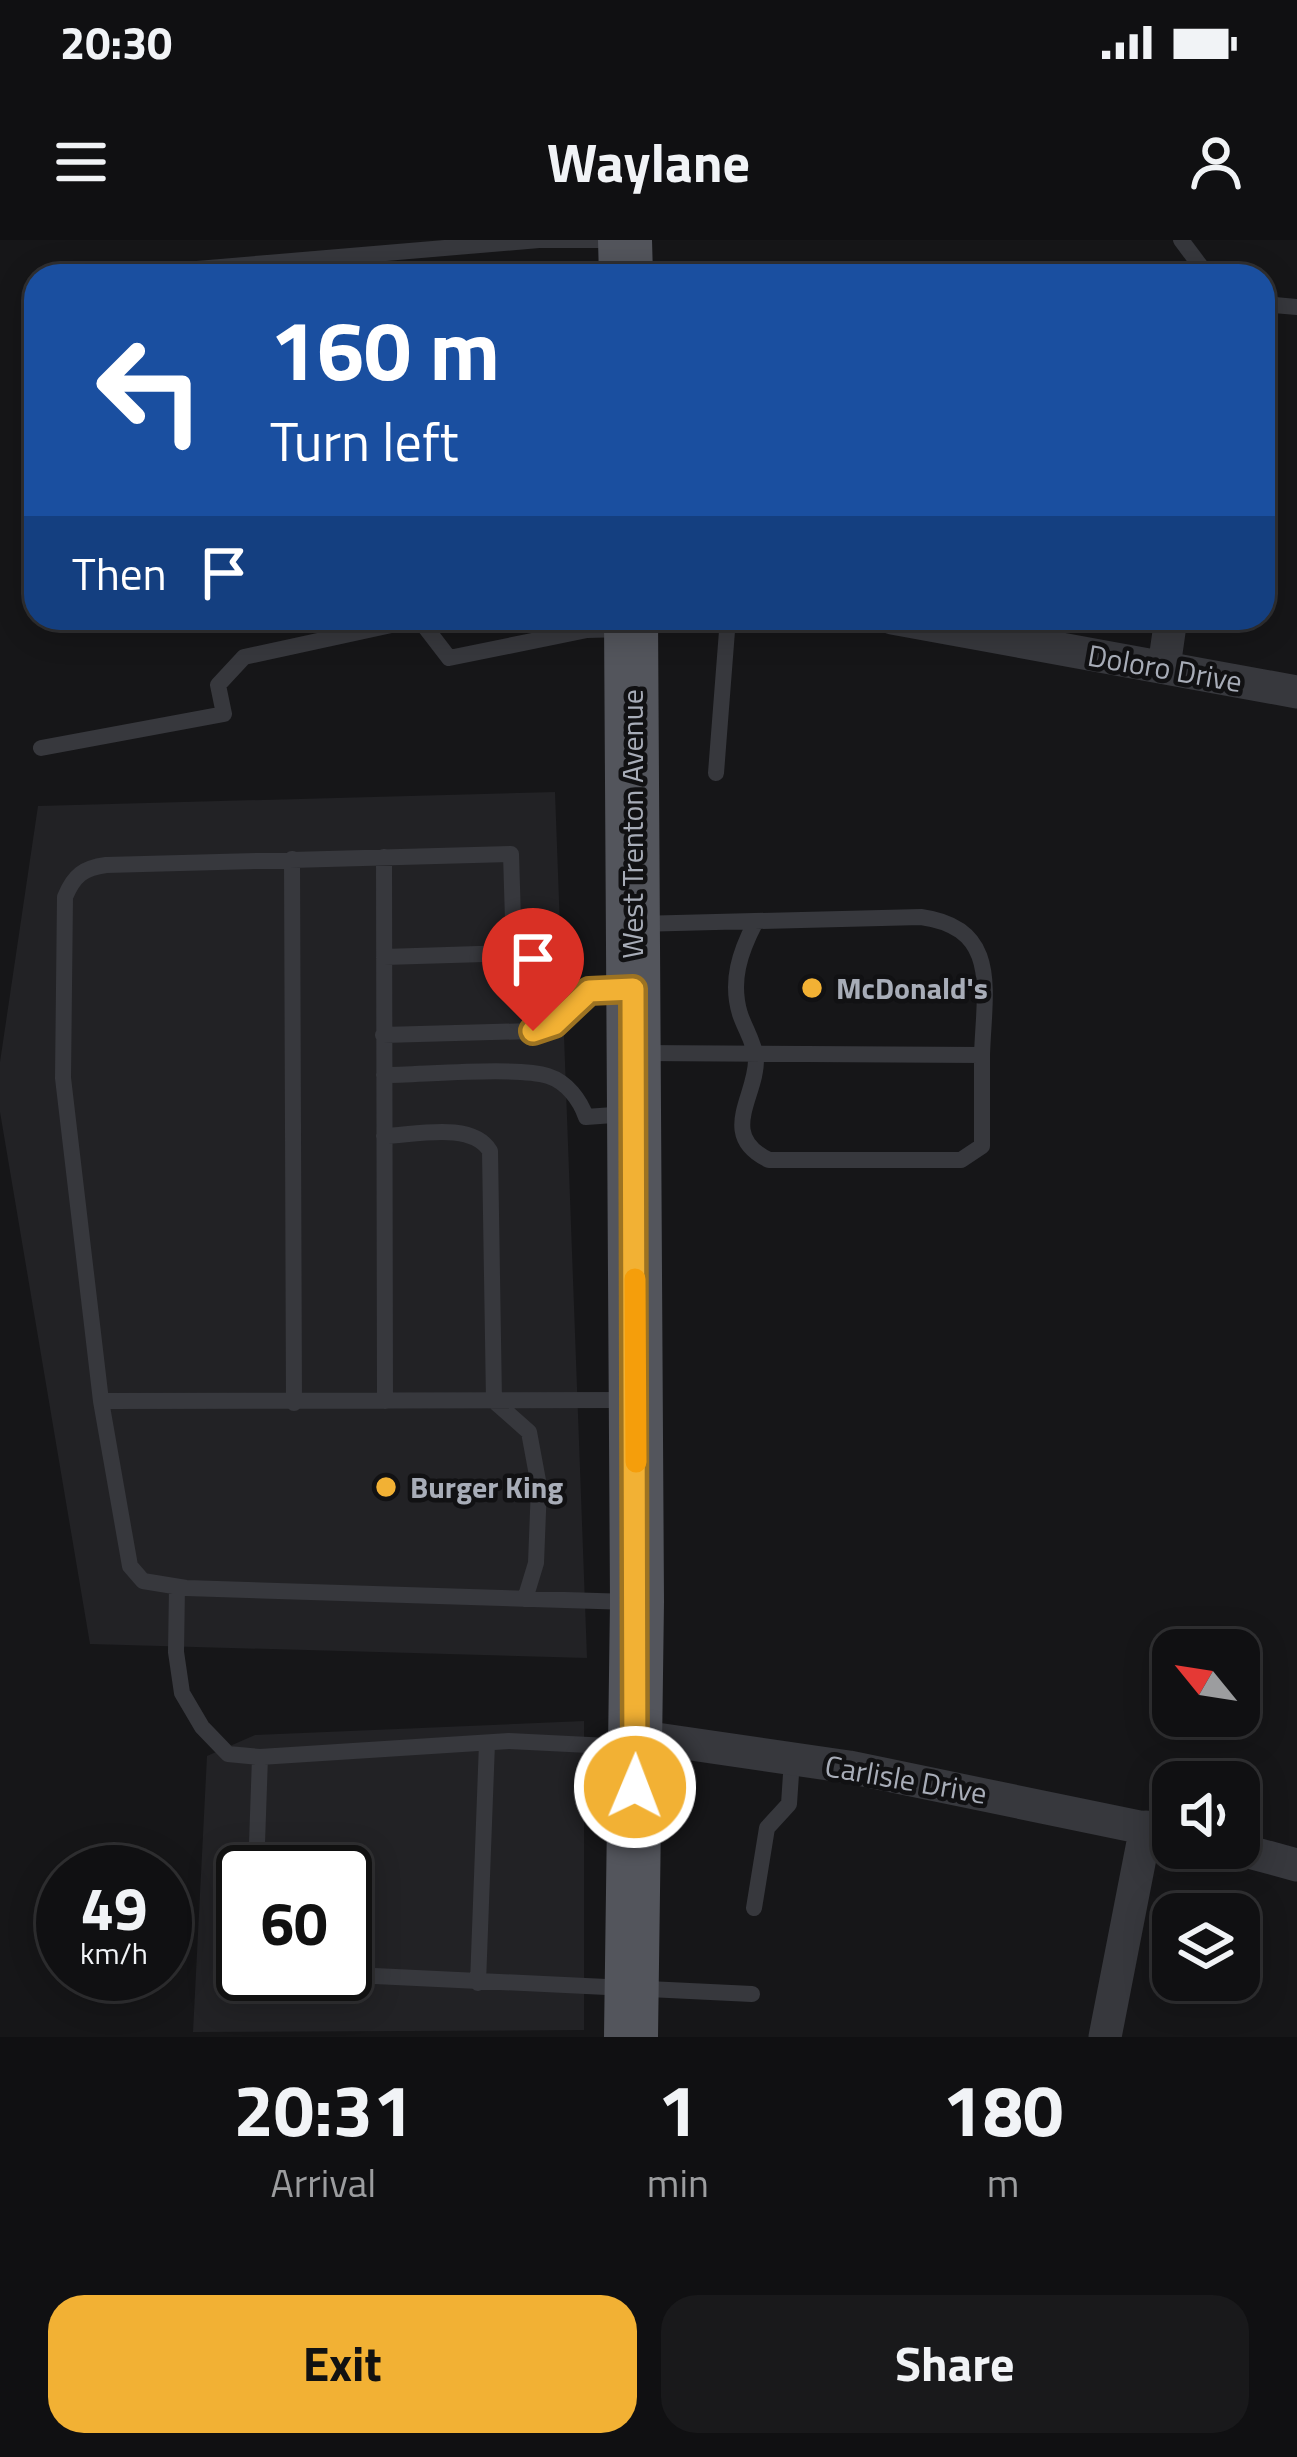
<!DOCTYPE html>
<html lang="en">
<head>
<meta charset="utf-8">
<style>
  :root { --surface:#101012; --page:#19191b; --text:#f1f3f6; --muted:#9c9d9f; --line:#303032; --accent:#f2b134 }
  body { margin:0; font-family:"Titillium Web",sans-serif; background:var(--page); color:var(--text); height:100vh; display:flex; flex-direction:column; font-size:45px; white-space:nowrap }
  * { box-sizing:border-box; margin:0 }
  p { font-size:39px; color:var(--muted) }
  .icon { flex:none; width:66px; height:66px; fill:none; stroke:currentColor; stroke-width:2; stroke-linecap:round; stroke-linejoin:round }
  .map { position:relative; height:1797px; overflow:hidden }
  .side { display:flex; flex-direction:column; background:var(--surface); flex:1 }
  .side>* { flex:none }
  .guide { position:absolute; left:24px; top:24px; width:1251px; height:366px; border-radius:36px; box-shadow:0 6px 30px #0003,0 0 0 3px var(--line); background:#1a4fa0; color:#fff; overflow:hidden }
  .needle { width:78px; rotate:300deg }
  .buttons { position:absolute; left:1152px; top:1389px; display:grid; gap:24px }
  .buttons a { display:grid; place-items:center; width:108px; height:108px; border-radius:24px; background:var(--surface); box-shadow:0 6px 30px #0003,0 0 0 3px var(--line); font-size:60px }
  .speed { position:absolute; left:36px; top:1605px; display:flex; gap:24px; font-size:60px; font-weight:700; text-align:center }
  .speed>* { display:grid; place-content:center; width:156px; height:156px; border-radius:50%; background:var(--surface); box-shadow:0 6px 30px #0003,0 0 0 3px var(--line); line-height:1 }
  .speed small { font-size:30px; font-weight:400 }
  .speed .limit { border:6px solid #111; border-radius:18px; background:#fff; color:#111 }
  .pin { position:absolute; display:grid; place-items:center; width:102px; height:102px; color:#fff; margin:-123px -51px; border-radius:50% 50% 50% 0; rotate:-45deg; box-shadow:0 0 12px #0007 }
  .pin .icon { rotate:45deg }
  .me { position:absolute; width:132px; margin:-66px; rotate:1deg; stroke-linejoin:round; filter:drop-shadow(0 0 9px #0008) }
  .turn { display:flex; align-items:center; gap:42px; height:252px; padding:0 48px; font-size:54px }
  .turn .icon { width:156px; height:156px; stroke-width:2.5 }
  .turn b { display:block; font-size:84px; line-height:102px }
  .then { display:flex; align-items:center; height:114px; padding:0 48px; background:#0003; gap:24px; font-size:45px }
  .eta { display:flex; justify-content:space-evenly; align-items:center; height:204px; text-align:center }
  .eta b { font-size:72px; font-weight:700; line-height:84px }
  .cta { display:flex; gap:24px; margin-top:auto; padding:24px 48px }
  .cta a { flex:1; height:138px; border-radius:36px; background:var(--accent); color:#111; font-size:48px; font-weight:700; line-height:138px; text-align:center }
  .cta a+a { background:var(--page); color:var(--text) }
  .status { display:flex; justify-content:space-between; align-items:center; height:84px; padding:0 60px; background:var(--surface); direction:ltr }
  .status svg { height:33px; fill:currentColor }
  header { display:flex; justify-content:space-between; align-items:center; height:156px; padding:0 48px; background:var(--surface); font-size:54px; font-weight:700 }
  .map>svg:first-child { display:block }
</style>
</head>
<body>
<div class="status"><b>20:30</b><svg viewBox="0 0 49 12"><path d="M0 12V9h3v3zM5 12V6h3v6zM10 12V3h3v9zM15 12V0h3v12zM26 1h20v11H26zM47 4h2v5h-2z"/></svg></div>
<header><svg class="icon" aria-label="menu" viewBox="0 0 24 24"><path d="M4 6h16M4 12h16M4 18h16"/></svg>Waylane<svg class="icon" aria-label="person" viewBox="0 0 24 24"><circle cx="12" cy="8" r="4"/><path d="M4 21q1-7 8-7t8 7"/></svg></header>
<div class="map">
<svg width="1297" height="1797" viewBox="0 0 1297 1797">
  <rect width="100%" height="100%" fill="#161618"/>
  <!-- built -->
  <path fill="#222225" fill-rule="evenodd" d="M555,552L587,1418L90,1404L0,872V822L38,566Z
    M584,1481V1790L193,1792L207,1516L255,1495ZM243,1632H345V1734H243Z"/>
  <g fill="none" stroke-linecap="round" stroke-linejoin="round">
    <!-- service -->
    <path stroke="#37383d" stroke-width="16" d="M1181,0L1208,36
      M173,31L539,0H618
      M1263,64L1297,67
      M41,508L224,474L218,445L244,417L419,379L449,418L587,390L624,389
      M716,533L728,378
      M384,617L385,1161
      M292,619L294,1163
      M755,683C740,712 730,741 740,774C745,789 755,804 756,819C757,856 717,895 769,920H961L982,906V815
      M637,684L921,677C1001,688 984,751 982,815L640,813
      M384,717L514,713L511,614L106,625C84,628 74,635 65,657L63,838L101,1161L130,1326L143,1341L186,1348L630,1362
      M383,795L533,791L554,784L589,751L626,750
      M384,835C421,835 517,826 548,836C567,842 580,860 586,877L627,874
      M384,896C415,895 472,881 490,911L494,1161L529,1192L539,1246L536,1323L525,1359
      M101,1161L628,1160
      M177,1347L176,1412L182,1453L202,1487L228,1514L260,1517L256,1632
      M260,1517L509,1501L629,1507
      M754,1668L767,1588L789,1564L792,1519
      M333,1734L752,1754
      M478,1743L487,1503"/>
    <!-- minor -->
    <path stroke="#37383d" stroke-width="33" d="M892,378L1297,452
      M1164,427L1171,378
      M636,1496L849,1527L1173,1594
      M1234,1608L1297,1625
      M1105,1797L1146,1587"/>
    <!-- primary -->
    <path stroke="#53555c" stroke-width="54" d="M625,0L626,36
      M631,378L637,1362L631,1797"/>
  </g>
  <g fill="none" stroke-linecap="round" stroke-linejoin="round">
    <defs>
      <path id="route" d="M533,791L554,784L589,751L633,749L635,1547"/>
    </defs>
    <!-- route casing -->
    <use href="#route" stroke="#9d7322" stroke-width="30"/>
    <!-- route -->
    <use href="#route" stroke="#f2b134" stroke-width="21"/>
    <!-- slow -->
    <path stroke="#f59e0b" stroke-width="21" d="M635,1039L636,1222"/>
  </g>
  <!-- markers -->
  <g fill="#f2b134" stroke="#111113" stroke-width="4.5">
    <circle cx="812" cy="748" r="12"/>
    <circle cx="386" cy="1247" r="12"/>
  </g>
  <g text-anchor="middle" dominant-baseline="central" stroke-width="9" stroke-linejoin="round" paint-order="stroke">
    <!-- street labels -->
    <g font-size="30" fill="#a8adb8" stroke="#111113">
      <text transform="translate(1165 428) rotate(10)">Doloro Drive</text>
      <text transform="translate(632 584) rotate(-90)">West Trenton Avenue</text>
      <text transform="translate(906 1539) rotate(10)">Carlisle Drive</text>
    </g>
    <!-- poi labels -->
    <g font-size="30" font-weight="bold" fill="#a8adb8" stroke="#111113" text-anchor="start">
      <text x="836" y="748">McDonald's</text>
      <text x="410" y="1247">Burger King</text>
    </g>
  </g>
</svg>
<div class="buttons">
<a><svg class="needle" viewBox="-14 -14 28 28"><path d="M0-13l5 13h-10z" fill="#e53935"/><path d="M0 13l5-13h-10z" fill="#9c9d9f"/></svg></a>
<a><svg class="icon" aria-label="sound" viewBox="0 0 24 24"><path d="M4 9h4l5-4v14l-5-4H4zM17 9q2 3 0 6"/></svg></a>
<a><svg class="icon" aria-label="layers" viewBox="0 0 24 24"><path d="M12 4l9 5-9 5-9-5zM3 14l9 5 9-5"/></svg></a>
</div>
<div class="speed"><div>49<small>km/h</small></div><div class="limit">60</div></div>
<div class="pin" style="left:533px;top:791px;background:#d93025"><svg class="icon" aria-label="arrive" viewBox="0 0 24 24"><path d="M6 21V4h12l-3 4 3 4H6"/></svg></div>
<svg class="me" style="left:635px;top:1547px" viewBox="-20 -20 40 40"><circle r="17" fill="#f2b134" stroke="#fff" stroke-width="3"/><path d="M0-11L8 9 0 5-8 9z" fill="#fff"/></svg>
<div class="guide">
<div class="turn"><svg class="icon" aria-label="left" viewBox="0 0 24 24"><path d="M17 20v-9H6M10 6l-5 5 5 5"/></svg><div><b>160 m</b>Turn left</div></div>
<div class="then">Then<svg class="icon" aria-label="arrive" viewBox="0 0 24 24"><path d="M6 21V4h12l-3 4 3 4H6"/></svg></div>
</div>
</div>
<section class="side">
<div class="eta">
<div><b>20:31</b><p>Arrival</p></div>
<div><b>1</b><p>min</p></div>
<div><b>180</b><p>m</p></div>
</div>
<div class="cta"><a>Exit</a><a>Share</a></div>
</section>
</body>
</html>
